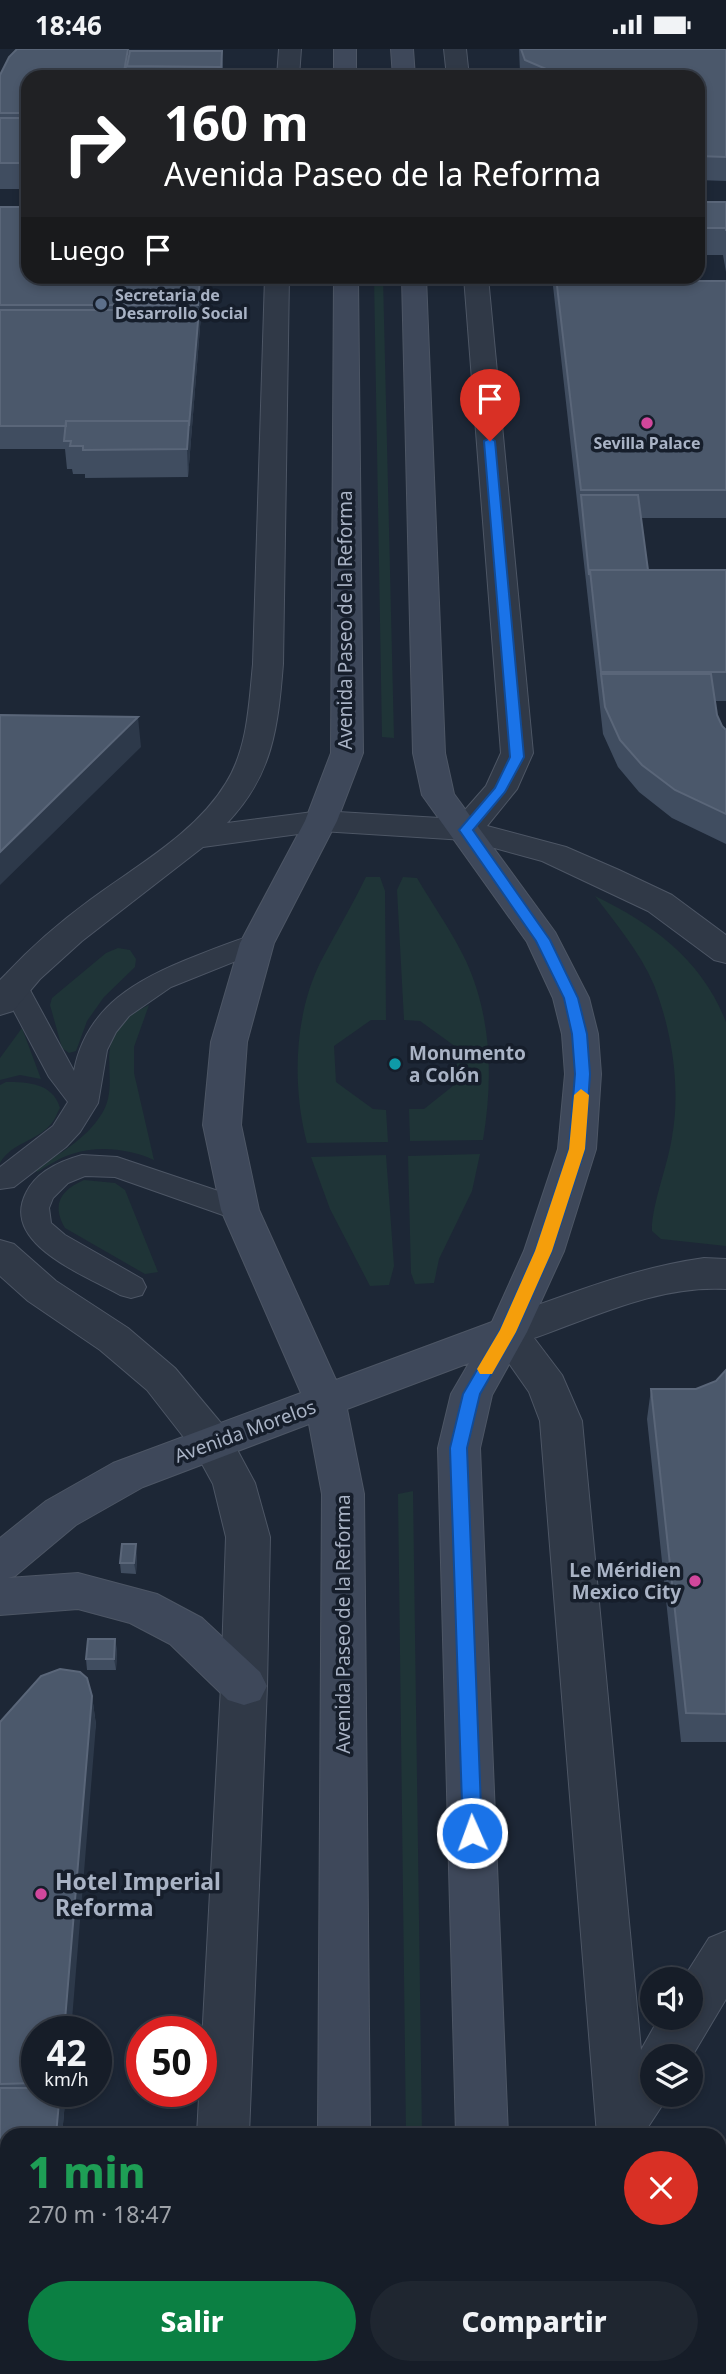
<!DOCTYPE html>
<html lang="es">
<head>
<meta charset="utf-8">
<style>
  :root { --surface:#161d28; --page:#1f2630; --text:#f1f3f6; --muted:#9ea2a8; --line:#353b45; --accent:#0b8043 }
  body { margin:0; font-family:"Noto Sans",sans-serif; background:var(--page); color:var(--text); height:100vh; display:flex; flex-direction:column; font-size:26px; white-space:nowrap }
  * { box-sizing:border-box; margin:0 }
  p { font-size:23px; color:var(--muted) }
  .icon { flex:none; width:38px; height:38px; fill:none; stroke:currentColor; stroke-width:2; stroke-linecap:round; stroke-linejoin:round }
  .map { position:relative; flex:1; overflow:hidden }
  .sheet { position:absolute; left:0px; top:2079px; width:726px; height:247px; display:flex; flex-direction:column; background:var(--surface); border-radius:21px 21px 0 0; box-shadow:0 4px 10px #0003,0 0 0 2px var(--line) }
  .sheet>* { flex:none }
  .guide { position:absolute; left:21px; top:21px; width:684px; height:214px; border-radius:21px; box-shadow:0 4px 10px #0003,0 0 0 2px var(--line); background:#202124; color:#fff; overflow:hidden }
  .buttons { position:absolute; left:640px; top:1918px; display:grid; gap:14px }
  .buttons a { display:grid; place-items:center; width:63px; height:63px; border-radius:50%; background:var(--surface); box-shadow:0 4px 10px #0003,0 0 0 2px var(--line); font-size:35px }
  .speed { position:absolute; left:21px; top:1967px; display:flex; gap:14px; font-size:35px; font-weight:700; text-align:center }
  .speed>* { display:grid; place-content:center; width:91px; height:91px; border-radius:50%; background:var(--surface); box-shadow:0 4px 10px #0003,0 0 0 2px var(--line); line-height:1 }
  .speed small { font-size:18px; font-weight:400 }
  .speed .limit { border:10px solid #d22; background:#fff; color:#111 }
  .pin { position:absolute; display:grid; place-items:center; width:60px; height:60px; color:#fff; margin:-72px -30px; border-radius:50% 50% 50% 0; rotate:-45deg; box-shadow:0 0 7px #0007 }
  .pin .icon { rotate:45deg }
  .me { position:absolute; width:77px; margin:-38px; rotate:358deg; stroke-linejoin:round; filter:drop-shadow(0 0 5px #0008) }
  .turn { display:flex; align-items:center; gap:24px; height:147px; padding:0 28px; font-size:32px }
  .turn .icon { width:91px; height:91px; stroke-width:2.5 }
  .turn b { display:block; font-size:49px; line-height:60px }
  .then { display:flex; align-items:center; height:66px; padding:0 28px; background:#0003; gap:14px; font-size:26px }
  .round { display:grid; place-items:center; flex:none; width:74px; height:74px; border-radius:37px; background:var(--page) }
  .overview { display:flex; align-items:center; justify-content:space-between; height:119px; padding:0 28px }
  h1 { font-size:42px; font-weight:800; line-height:52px; color:#1e9e55 }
  .cta { display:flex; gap:14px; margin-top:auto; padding:14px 28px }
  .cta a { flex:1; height:80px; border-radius:42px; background:var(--accent); color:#fff; font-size:28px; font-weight:800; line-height:80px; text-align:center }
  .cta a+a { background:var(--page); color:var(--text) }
  .status { display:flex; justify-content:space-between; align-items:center; height:49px; padding:0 35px; background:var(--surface); direction:ltr }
  .status svg { height:19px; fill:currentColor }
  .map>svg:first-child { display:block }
</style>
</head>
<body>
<div class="status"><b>18:46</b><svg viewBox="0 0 49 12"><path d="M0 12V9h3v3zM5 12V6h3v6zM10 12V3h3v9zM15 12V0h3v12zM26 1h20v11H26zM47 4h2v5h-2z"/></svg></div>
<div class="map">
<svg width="726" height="2325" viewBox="0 0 726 2325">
  <rect width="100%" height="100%" fill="#1d2736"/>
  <!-- green -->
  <path fill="#1f3437" d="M374,228H383L394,689L382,688Z
    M366,828H380L385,842L386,971H371L334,997L336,1033L373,1060L386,1061L388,1093L307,1094C292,1037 294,967 320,914C335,885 352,857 366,828Z
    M403,828L417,829C433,856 452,883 466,912C492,969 493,1031 483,1091L410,1092L409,1060H424L458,1033L456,998L420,972L404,971L397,841Z
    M595,847C653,875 702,911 726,973V1197L661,1190L652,1182C651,1158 668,1116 672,1088C681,1039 672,982 654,936C640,903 616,875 595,847Z
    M118,899L130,901L136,910L135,918L104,948L87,972L76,1002L69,1004L62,999L50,956L52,949L106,904Z
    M149,956L134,998V1024L154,1111C130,1100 98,1096 72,1105C60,1108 48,1117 37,1123L35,1120C59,1105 85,1091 101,1066C126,1028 82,986 149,956Z
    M22,979L41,1030L20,1026L0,1031V1009Z
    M6,1033C28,1033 53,1034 60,1059C57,1064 55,1071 51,1075C37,1092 11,1094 0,1114V1036Z
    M480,1105L472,1142L439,1210L434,1234L415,1235L411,1224L408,1107Z
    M386,1106L394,1217L389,1236L370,1237L330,1160L311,1108Z
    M84,1131L115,1134L125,1141L158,1223L145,1225L65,1179C51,1155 61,1141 84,1131Z
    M413,1442L422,2086H406L398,1445Z"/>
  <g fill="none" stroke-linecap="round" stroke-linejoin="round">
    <defs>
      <path id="service" d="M257,885L266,888L270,894L266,900L171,938L129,967L116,983L107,1001L98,1054L80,1083L66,1098L14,1138L0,1140V1118L53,1077L68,1053L49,1028L0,936L4,930L14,927L24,930L74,1022C86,957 139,929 196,907C216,899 236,891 257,885Z
        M82,1106L117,1108L251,1153L255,1161L251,1169L240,1172L115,1128L85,1127L68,1134L53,1149L49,1159L51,1174L65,1186L142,1230L146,1238L142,1246L131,1249L120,1246C85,1226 0,1195 26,1144C36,1123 60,1112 82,1106Z
        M643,2319H692L695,2325H645Z"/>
      <path id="minor" d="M719,2221L726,2224V2279L719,2277Z
        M389,2319H446L443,2325H386Z"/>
      <path id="tertiary" d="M279,0H301L299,28H277Z
        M444,0H466L469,28H447Z
        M265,228H289L283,615C278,678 273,726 227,774L321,762L457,770L486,737L501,704L464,228H488L533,704L517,740L487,777L566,798L619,821L672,846L726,886V914L714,911L648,862L542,812L465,791L321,782L203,798L82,892L40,930L13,962L0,966V931L6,925C32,897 60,873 90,851C136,817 196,784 226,734C248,699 249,654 253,615Z
        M0,1191L14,1195L56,1232L128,1279L175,1319L226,1380L255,1434L270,1488L267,1637L249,2086H197L221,1637L226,1488L213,1435L196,1404L147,1341L100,1301L28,1252L0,1227Z
        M704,1209L726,1210V1240C659,1236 596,1267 534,1289L562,1326L582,1372L641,2001L659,1969H691V1930H683L709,1889L726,1882V1950L691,2009L653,2007V2046H669L648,2078L649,2086H597L540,1372L529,1343L487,1283L493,1272C562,1248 631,1219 704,1209Z
        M185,2319H241V2325H185Z
        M612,2319H668V2325H612Z"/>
      <path id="secondary" d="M334,0H356V28H334Z
        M391,0H413L415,28H393Z
        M334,228H358L363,704L337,772L274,894L247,993L241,1076L259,1161L336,1331L492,1273L524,1202L558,1100L565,1025L562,985L553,949L527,893L422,746L413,704L402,228H426L445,704L454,745L555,883L589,949L598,985L601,1025L596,1100L564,1202L527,1283L492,1346L480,1399L508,2086H456L438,1399L451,1345L469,1314L347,1360L364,1445L370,2086H318L322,1445L309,1375L143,1438L76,1476L15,1527L8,1529L78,1524L157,1545L202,1569L260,1623L267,1637L260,1651L244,1656L228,1651L170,1595L130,1574L78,1560L0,1566V1489L46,1452L113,1414L301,1344L221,1161L203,1076L211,993L240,894L305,772L331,704Z
        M316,2319H372V2325H316Z
        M468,2319H524V2325H468Z"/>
    </defs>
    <!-- service casing -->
    <use href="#service" stroke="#4d5665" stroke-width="2"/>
    <!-- minor casing -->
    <use href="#minor" stroke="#4d5665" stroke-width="2"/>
    <!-- tertiary casing -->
    <use href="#tertiary" stroke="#4d5665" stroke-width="2"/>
    <!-- secondary casing -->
    <use href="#secondary" stroke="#4d5665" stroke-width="2"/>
    <!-- service -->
    <use href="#service" fill="#303947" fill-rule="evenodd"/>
    <!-- minor -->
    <use href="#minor" fill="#303947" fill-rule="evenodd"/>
    <!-- tertiary -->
    <use href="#tertiary" fill="#303947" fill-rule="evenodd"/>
    <!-- secondary -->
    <use href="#secondary" fill="#3e485a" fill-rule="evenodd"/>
  </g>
  <!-- wall -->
  <path fill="#404d60" d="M17,0H129L130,2H222L223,19L28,28V140H0V26Z
    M519,0H726V132L698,131V28H522L520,23Z
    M698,153H726V223L723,206H698Z
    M0,158L204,228L188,428L85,429V425H73L72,420H67L65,400H0Z
    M552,228H619V232H726V469H641L648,521H726V652H715L717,666L722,677L726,681V795L672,769L639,743L618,718L603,685Z
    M726,1321V1693H681L647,1370L651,1340H696L716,1332Z
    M137,1506L136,1525L121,1524L120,1514Z
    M117,1600L116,1621H87L86,1610Z
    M92,1647L96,1676L37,1983V2042H66L62,2086H7L41,2319V2325H0V1673Z
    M724,2132H726V2168L722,2141Z"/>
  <!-- shaded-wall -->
  <path fill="#2d394a" d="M128,0H129L131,18L126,28H123Z
    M222,2V28H220Z
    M200,228H204L188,428L187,400Z
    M138,668L141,698L0,836V803Z
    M136,1495L137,1506L136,1525L134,1514Z
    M115,1590L117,1600L116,1621L114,1610Z
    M92,1647L96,1676L71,1983H64Z
    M60,2042H66L62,2086H56Z
    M33,2319H41V2325H33Z"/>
  <!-- building -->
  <path fill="#4b586b" stroke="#5a6679" stroke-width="2" d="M17,0H128L123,28H28V64H0V26L9,8Z
    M521,0H726V108L698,107V28H577L553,23L525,11Z
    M130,2H222L221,22L220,18L127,17Z
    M126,17L220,18V28H124Z
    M0,69H28V114H0Z
    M698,153H726V182V179H698Z
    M0,158H28V228H200L198,256H0Z
    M556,228H619V232H726V441H581Z
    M0,261H199L189,377V372H66V377H0Z
    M66,372H189L187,400L83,401V397H70L71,392H64Z
    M581,446H638L648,521H590L589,526Z
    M590,521H726V623H601Z
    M601,625H711L717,666L722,677L726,681V765L675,741L642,716L620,691L605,658Z
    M0,666L138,668L0,803Z
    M726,1321V1665L686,1664L651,1340H696L716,1332Z
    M122,1495H136L134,1514H120Z
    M88,1590H115L114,1610H86Z
    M60,1620L80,1623L87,1629L92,1647L64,1983H37V2034L0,2035V1673L41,1627Z
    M0,2039H37V2042H60L56,2086H7V2220H0Z
    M724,2132H726V2145Z
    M0,2220H7V2319H33V2325H0Z"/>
  <!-- route -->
  <path fill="#1a73e8" stroke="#114b97" stroke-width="2" d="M490,389L495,392L524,708L505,743L473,781L550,891L578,949L587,985L590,1025L585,1100L552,1202L516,1283L480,1345L467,1399L482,1784L479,1790L472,1793L466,1790L463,1784L450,1399L463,1345L500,1281L535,1202L569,1100L575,1025L572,985L564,949L536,892L459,781L495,739L510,708L484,392Z"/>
  <!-- slow -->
  <path fill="#f59e0b" d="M581,1040L589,1046L585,1100L552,1202L516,1283L492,1325H480L477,1320L500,1281L535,1202L569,1100L574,1046Z"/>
  <!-- markers -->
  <circle fill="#5c6f8a" stroke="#161e2b" stroke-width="2.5" cx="101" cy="255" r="7"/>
  <g fill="#d1479c" stroke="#161e2b" stroke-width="2.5">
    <circle cx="647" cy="374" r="7"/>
    <circle cx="695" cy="1532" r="7"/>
    <circle cx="41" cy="1845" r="7"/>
  </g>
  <circle fill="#0f9aa8" stroke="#161e2b" stroke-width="2.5" cx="395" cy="1015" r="7"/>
  <g text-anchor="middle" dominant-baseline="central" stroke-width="7" stroke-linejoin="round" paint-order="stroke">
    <!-- far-poi labels -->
    <g font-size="16" font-weight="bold" fill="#a9b3c5" stroke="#161e2b" text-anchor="start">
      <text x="115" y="246">Secretaria de<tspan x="115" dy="18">Desarrollo Social</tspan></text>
      <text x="647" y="394" text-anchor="middle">Sevilla Palace</text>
    </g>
    <!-- street labels -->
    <g font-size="19" fill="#a9b3c5" stroke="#161e2b">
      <text transform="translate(345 571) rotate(-90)">Avenida Paseo de la Reforma</text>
      <text transform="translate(245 1382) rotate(-20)">Avenida Morelos</text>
      <text transform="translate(343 1575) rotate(-90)">Avenida Paseo de la Reforma</text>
    </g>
    <!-- poi labels -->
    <g font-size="19" font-weight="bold" fill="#a9b3c5" stroke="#161e2b" text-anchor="start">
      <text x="409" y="1004">Monumento<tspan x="409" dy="22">a Colón</tspan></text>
      <text x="681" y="1521" text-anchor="end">Le Méridien<tspan x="681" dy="22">Mexico City</tspan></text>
    </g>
    <!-- near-poi labels -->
    <g font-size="23" font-weight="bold" fill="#a9b3c5" stroke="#161e2b" text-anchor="start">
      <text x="55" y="1832">Hotel Imperial<tspan x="55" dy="26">Reforma</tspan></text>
    </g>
  </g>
</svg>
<div class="buttons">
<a><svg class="icon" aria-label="sound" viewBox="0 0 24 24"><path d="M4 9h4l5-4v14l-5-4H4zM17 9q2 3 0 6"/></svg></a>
<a><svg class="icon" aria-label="layers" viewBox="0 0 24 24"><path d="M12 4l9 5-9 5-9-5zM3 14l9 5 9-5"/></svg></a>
</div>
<div class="speed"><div>42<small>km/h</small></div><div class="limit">50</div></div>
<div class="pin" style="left:490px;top:392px;background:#d93025"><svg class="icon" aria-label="arrive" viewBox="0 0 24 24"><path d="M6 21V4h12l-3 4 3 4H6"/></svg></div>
<svg class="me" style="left:472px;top:1784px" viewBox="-20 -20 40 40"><circle r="17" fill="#1a73e8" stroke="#fff" stroke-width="3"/><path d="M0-11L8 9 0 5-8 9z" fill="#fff"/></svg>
<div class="guide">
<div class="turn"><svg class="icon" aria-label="right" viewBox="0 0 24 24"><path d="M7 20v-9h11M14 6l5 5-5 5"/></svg><div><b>160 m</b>Avenida Paseo de la Reforma</div></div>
<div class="then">Luego<svg class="icon" aria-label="arrive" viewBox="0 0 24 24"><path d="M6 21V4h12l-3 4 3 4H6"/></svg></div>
</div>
<section class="sheet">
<div class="overview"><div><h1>1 min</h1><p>270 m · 18:47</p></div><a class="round" style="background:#d93025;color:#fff"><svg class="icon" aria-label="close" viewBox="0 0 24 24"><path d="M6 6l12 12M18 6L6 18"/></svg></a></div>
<div class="cta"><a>Salir</a><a>Compartir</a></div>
</section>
</div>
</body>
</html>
